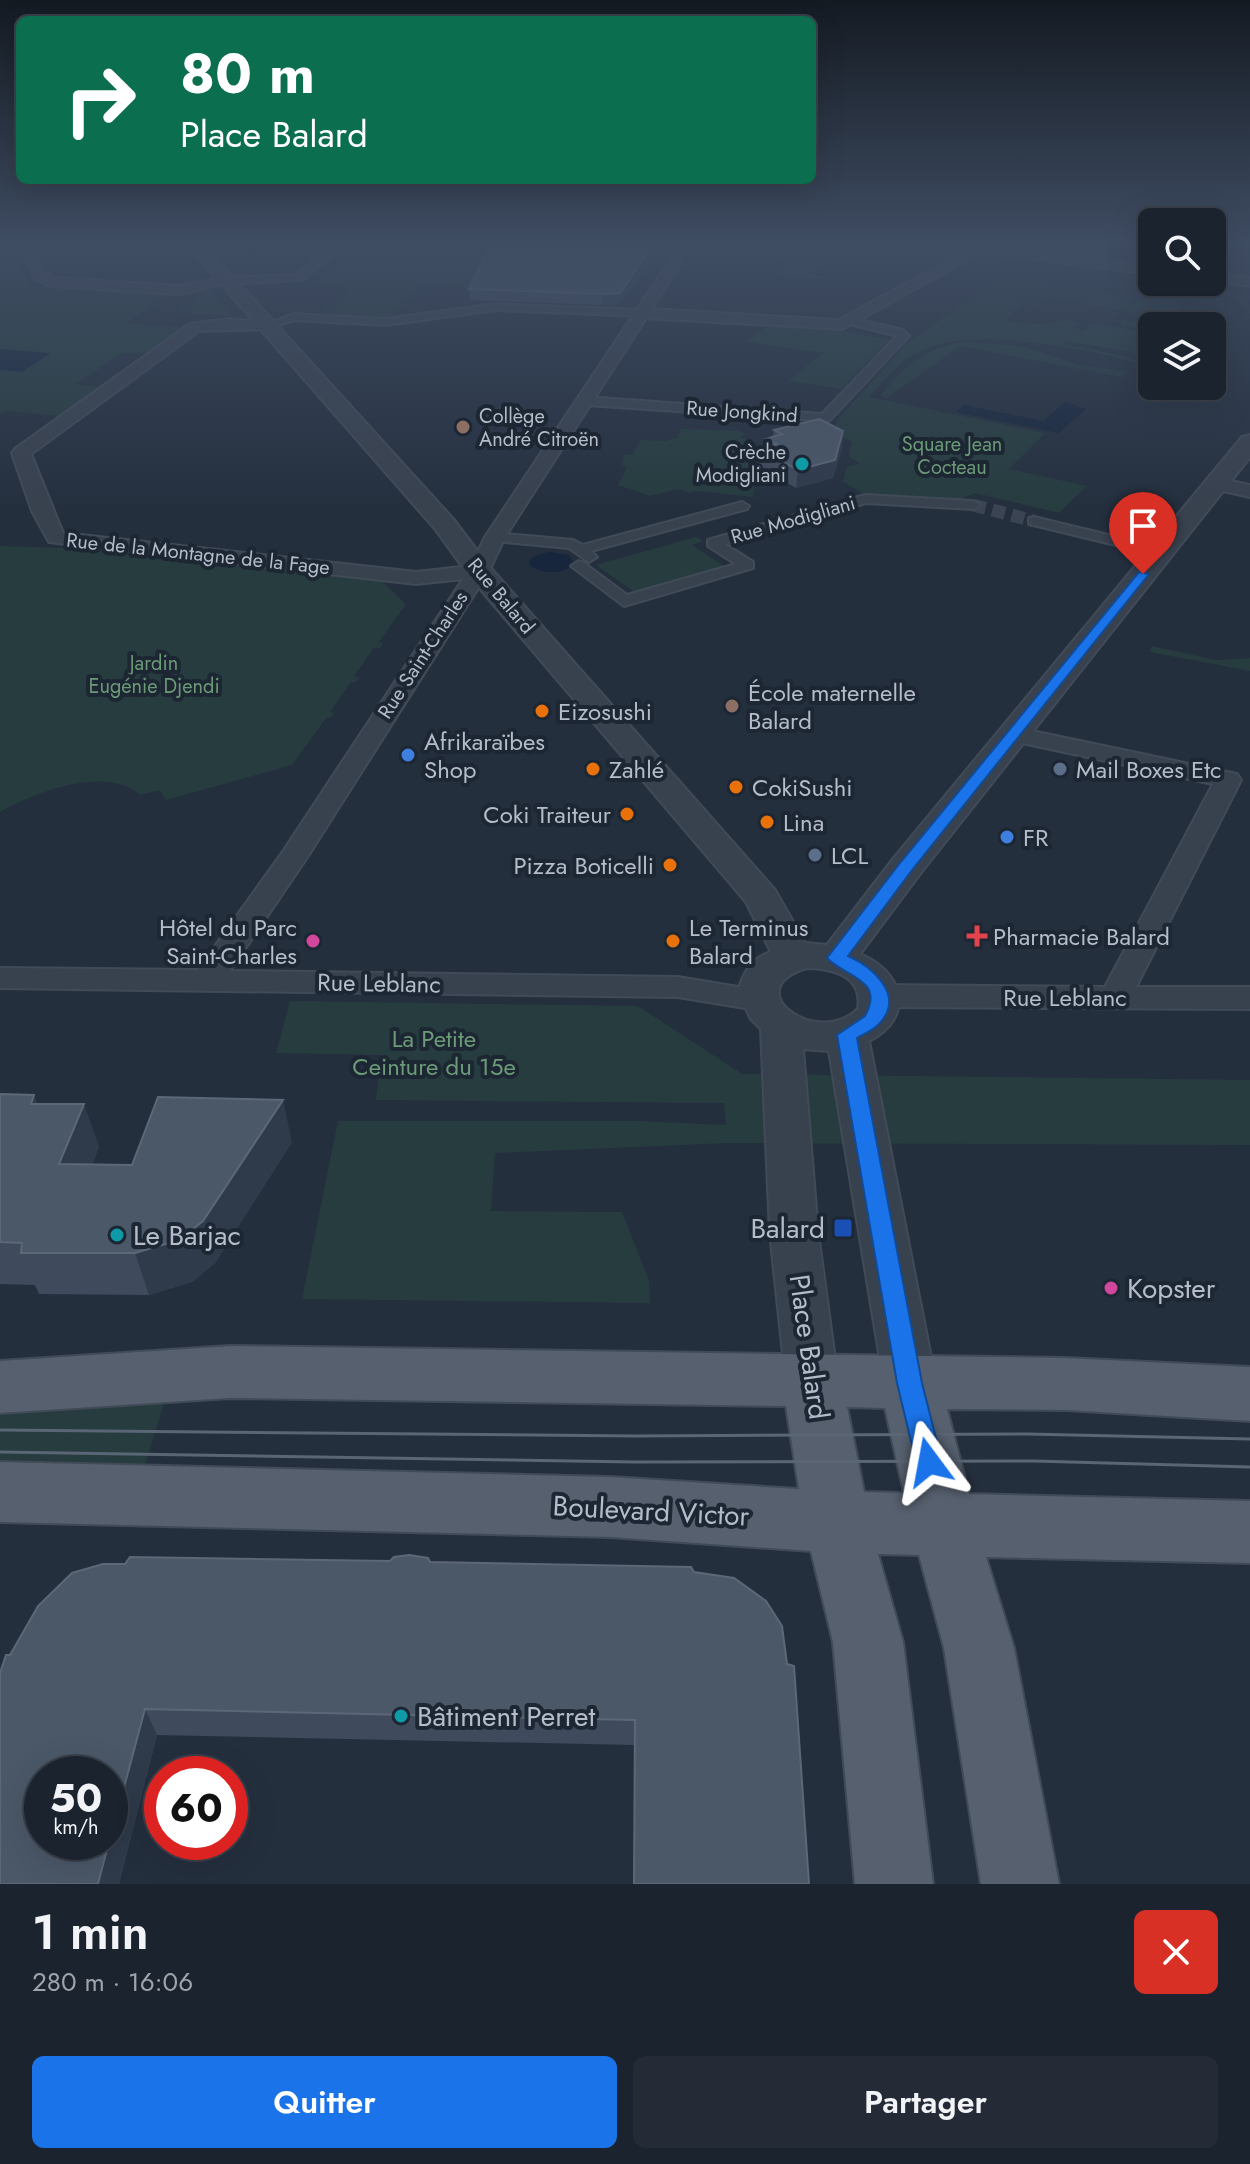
<!DOCTYPE html>
<html lang="fr">
<head>
<meta charset="utf-8">
<style>
  :root { --surface:#1b232e; --page:#242b36; --text:#f1f3f6; --muted:#a0a4aa; --line:#39404a; --accent:#1a73e8 }
  body { margin:0; font-family:Jost,sans-serif; background:var(--page); color:var(--text); height:100vh; display:flex; flex-direction:column; font-size:30px; white-space:nowrap }
  * { box-sizing:border-box; margin:0 }
  p { font-size:26px; color:var(--muted) }
  .icon { flex:none; width:44px; height:44px; fill:none; stroke:currentColor; stroke-width:2; stroke-linecap:round; stroke-linejoin:round }
  .map { position:relative; height:1884px; overflow:hidden }
  .sheet { display:flex; flex-direction:column; background:var(--surface); flex:1 }
  .sheet>* { flex:none }
  .banner { position:absolute; left:16px; top:16px; width:800px; height:168px; border-radius:12px; box-shadow:0 8px 32px #0002,0 0 0 2px var(--line); background:#0b6e4f; color:#fff; overflow:hidden }
  .fabs { position:absolute; left:1138px; top:208px; display:grid; gap:16px }
  .fabs a { display:grid; place-items:center; width:88px; height:88px; border-radius:12px; background:var(--surface); box-shadow:0 8px 32px #0002,0 0 0 2px var(--line); font-size:40px }
  .speed { position:absolute; left:24px; top:1756px; display:flex; gap:16px; font-size:40px; font-weight:700; text-align:center }
  .speed>* { display:grid; place-content:center; width:104px; height:104px; border-radius:50%; background:var(--surface); box-shadow:0 8px 32px #0002,0 0 0 2px var(--line); line-height:1 }
  .speed small { font-size:20px; font-weight:400 }
  .speed .limit { border:12px solid #d22; background:#fff; color:#111 }
  .pin { position:absolute; display:grid; place-items:center; width:68px; height:68px; color:#fff; margin:-82px -34px; border-radius:50% 50% 50% 0; rotate:-45deg; box-shadow:0 0 8px #0007 }
  .pin .icon { rotate:45deg }
  .me { position:absolute; width:88px; margin:-44px; rotate:347deg; stroke-linejoin:round; filter:drop-shadow(0 0 6px #0008) }
  .turn { display:flex; align-items:center; gap:28px; height:168px; padding:0 32px; font-size:36px }
  .turn .icon { width:104px; height:104px; stroke-width:2.5 }
  .turn b { display:block; font-size:56px; line-height:68px }
  .round { display:grid; place-items:center; flex:none; width:84px; height:84px; border-radius:12px; background:var(--page) }
  .overview { display:flex; align-items:center; justify-content:space-between; height:136px; padding:0 32px }
  h1 { font-size:48px; font-weight:600; line-height:60px }
  .action { display:flex; gap:16px; margin-top:auto; padding:16px 32px }
  .action a { flex:1; height:92px; border-radius:12px; background:var(--accent); color:#fff; font-size:32px; font-weight:600; line-height:92px; text-align:center }
  .action a+a { background:var(--page); color:var(--text) }
  .map>svg:first-child { display:block }
</style>
</head>
<body>
<div class="map">
<svg width="1250" height="1884" viewBox="0 0 1250 1884">
  <rect width="100%" height="100%" fill="#242f3e"/>
  <!-- green -->
  <path fill="#263c3f" d="M0,245H9L30,285L169,294L126,323L184,328L146,354L122,353L76,384L100,387L59,416L7,411L0,415Z
    M355,245H662L633,288L481,280L472,287L423,284L391,318L321,314L351,288L312,285Z
    M790,251L802,254L801,257L805,259L837,261L810,273L831,279L776,278L786,261L777,260L779,254H788Z
    M1001,277L1180,303L1176,326H1152V332L1120,324L1125,319L1147,322L1153,316L1051,298L1044,299L1036,305L1022,303L1005,320C1016,322 1028,324 1039,324C1055,324 1064,317 1079,323L1075,329L1084,330L1089,324C1110,324 1132,330 1152,336V355L1065,341L1062,344L1120,355L1141,362C1134,363 1099,353 1088,351C1035,343 955,326 908,358C894,368 882,384 869,397L1045,433L1009,469L1087,486L1059,513L975,493L958,500L870,497L843,482L847,467L860,463L849,457L852,442L832,433L839,418L906,344Z
    M210,290L232,316L177,312Z
    M767,326L839,330L889,340L841,389L789,381L823,353L747,342Z
    M961,342L1020,346L1082,366L1128,371L1122,377L960,346L887,398L880,396C904,368 923,348 961,342Z
    M681,429L740,431L745,434L740,437L756,445L764,443L781,451L766,461L751,466L767,475L755,478L753,497L698,491L689,493L678,489L650,496L618,485L627,467L622,465L624,454L632,455L641,440L665,441L677,438Z
    M696,537L703,541L692,545L724,566L634,592L596,565Z
    M0,546L66,548L382,581L406,604L379,642L383,643L380,648H374L354,676L359,678L356,682H351L330,712L334,713L330,718H326L292,765L166,800L160,790L140,795C106,764 33,793 0,812Z
    M1152,646L1216,660L1250,658V671L1150,652Z
    M290,1001L638,1006L742,1074L1250,1080V1145L727,1143L495,1153L491,1211L622,1212L649,1280L650,1303L302,1299L338,1121H637L726,1125L724,1103L376,1100L382,1055L276,1053Z
    M167,1393L143,1471L0,1469V1404Z"/>
  <!-- water -->
  <path fill="#17263c" d="M0,349L51,353L22,372L0,370Z
    M1065,402L1086,409L1059,433L955,412L964,405L1043,421Z
    M550,552L569,555L574,564C562,575 543,574 530,566L529,561L536,555Z"/>
  <g fill="none" stroke-linecap="round" stroke-linejoin="round">
    <!-- pedestrian-tunnel -->
    <path stroke="#3a4453" stroke-width="13" stroke-dasharray="13 7" stroke-linecap="butt" d="M973,505L1034,521"/>
    <defs>
      <path id="pedestrian" d="M335,245H346L301,280L226,284L221,281L226,278L295,275Z
        M495,304L642,310L647,313L642,316L495,310L386,325L294,320L266,329L261,326L293,314L386,319Z
        M850,318L903,330L909,336L829,421L586,405L580,401L586,397L822,414L897,336L846,323L845,321Z
        M865,495L973,501L980,505L973,509L866,503L725,544L753,562V568L624,606L571,566L579,561L584,563L627,595L736,564L708,546V540Z
        M742,502L749,506L747,509L591,551L597,557L589,562L569,548L495,541L488,537L495,533L573,540L583,545Z
        M1034,517L1166,549L1168,552L1161,556L1029,524V518Z"/>
      <path id="minor" d="M17,245H29L46,273L53,278L180,286L226,277L233,281L180,294L50,286L36,279Z
        M680,245H692L651,309L839,320L977,245L1152,266V274L982,252L842,329L646,318L505,537L489,571L308,856L230,971L678,977L768,992L773,999L768,1006L757,1010L678,997L0,988V968L198,970L282,853L463,579L416,584L49,542L32,511L12,453L15,449L190,324L229,319L271,323L273,326C266,332 215,329 199,331L31,454L63,533L416,572L471,566L485,537Z
        M1212,273L1250,278V286L1212,281Z
        M1217,478L1250,485V497L1210,488L1208,484Z
        M1013,727L1237,774L1241,780L1136,987H1250V1009L880,1007L869,1003L864,996L869,989L880,985L1105,987L1213,784L1004,739L1001,734L1004,729Z"/>
      <path id="tertiary" d="M187,245H204L454,520L488,565L775,890L805,943L827,945L893,859L1242,437L1250,435V457L919,875L860,954C904,972 915,1018 869,1041L936,1383L928,1399L910,1406L892,1399L884,1383L829,1051L803,1049L818,1233L838,1382L830,1398L812,1405L794,1398L786,1382L770,1233L761,1029L751,1019L738,993C742,974 751,958 771,952L746,902L470,577L436,530ZM807,968C835,969 863,976 858,1009C816,1049 736,989 807,968Z"/>
      <path id="primary" d="M230,1346L1066,1358L1250,1367V1421L1066,1410L947,1409L969,1494L1250,1501V1563L986,1557L1014,1648L1059,1884H981L944,1648L919,1555L878,1554L903,1642L933,1884H855L833,1642L811,1551L610,1537L0,1522V1462L610,1477L799,1489L786,1406L230,1398L0,1413V1361ZM847,1407L885,1408L904,1493L864,1492Z"/>
    </defs>
    <!-- pedestrian casing -->
    <use href="#pedestrian" stroke="#414a57" stroke-width="4"/>
    <!-- minor casing -->
    <use href="#minor" stroke="#414a57" stroke-width="4"/>
    <!-- tertiary casing -->
    <use href="#tertiary" stroke="#414a57" stroke-width="4"/>
    <!-- primary casing -->
    <use href="#primary" stroke="#414a57" stroke-width="4"/>
    <!-- pedestrian -->
    <use href="#pedestrian" fill="#38414e" fill-rule="evenodd"/>
    <!-- minor -->
    <use href="#minor" fill="#38414e" fill-rule="evenodd"/>
    <!-- tertiary -->
    <use href="#tertiary" fill="#38414e" fill-rule="evenodd"/>
    <!-- primary -->
    <use href="#primary" fill="#56606e" fill-rule="evenodd"/>
    <!-- tram -->
    <path stroke="#5a6575" stroke-width="3" d="M0,1430L634,1436L1027,1434L1250,1439
      M0,1452L635,1462L1034,1461L1250,1467"/>
  </g>
  <!-- wall -->
  <path fill="#3f4b5c" d="M658,248L620,304L603,305L470,300L469,289Z
    M774,430L843,431L842,448L833,478L796,488L757,466L758,449L766,447V439L773,437Z
    M0,1094L38,1104L99,1146L92,1165H132L292,1142L215,1263L192,1282L149,1295L39,1294L35,1285L0,1284Z
    M430,1562L691,1567L634,1745L157,1735L119,1884H0L10,1655Z"/>
  <!-- shaded-wall -->
  <path fill="#2f3b4b" d="M653,245H658V248L620,304L603,305L602,294Z
    M843,431L842,448L833,478L796,488L798,470Z
    M34,1095L50,1137L31,1104Z
    M283,1100L292,1142L215,1263L192,1282L149,1295L135,1253Z
    M84,1104L99,1146L75,1206L59,1164Z
    M145,1709L157,1735L119,1884H98Z"/>
  <!-- building -->
  <path fill="#4b5868" stroke="#5c6777" stroke-width="2" d="M490,245H653L620,293L602,294L469,289Z
    M819,419L843,431L835,460L798,470L758,449L777,444L766,439L782,434L774,430Z
    M0,1094L34,1095L31,1104H84L59,1164L132,1165L158,1097L283,1100L203,1221L179,1240L135,1253H21L22,1243L0,1242Z
    M409,1555L428,1558L430,1562L691,1567L694,1572L734,1578L766,1601L782,1626L787,1664L794,1666L809,1884H634L635,1720L145,1709L110,1840V1774H42V1842H109L98,1884H0V1673L6,1655H10L38,1606L72,1573L103,1564H125L130,1557L390,1561L394,1557Z"/>
  <!-- sky -->
  <linearGradient id="sky" x2="0" y2="1"><stop stop-color="#141a22"/><stop offset="0.48" stop-color="#3f4d63"/><stop offset="1" stop-color="#3f4d63" stop-opacity="0"/></linearGradient>
  <rect width="1250" height="509" fill="url(#sky)"/>
  <!-- route -->
  <path fill="#1a73e8" stroke="#114b97" stroke-width="2" d="M1139,572L1149,574L912,870L848,956C873,967 906,996 879,1024C874,1030 864,1034 857,1038L922,1383L942,1462L938,1470L929,1474L920,1470L916,1462L897,1383L837,1035L865,1016C886,979 843,976 827,958L900,863Z"/>
  <!-- markers -->
  <g fill="#8d6e63" stroke="#1d2633" stroke-width="3">
    <circle cx="463" cy="427" r="8"/>
    <circle cx="732" cy="706" r="8"/>
  </g>
  <g fill="#0f9aa8" stroke="#1d2633" stroke-width="3">
    <circle cx="802" cy="464" r="8"/>
    <circle cx="117" cy="1235" r="8"/>
    <circle cx="401" cy="1716" r="8"/>
  </g>
  <g fill="#e8710a" stroke="#1d2633" stroke-width="3">
    <circle cx="542" cy="711" r="8"/>
    <circle cx="593" cy="769" r="8"/>
    <circle cx="736" cy="787" r="8"/>
    <circle cx="627" cy="814" r="8"/>
    <circle cx="767" cy="822" r="8"/>
    <circle cx="670" cy="865" r="8"/>
    <circle cx="673" cy="941" r="8"/>
  </g>
  <g fill="#3f7fe0" stroke="#1d2633" stroke-width="3">
    <circle cx="408" cy="755" r="8"/>
    <circle cx="1007" cy="837" r="8"/>
  </g>
  <g fill="#5c6f8a" stroke="#1d2633" stroke-width="3">
    <circle cx="1060" cy="769" r="8"/>
    <circle cx="815" cy="855" r="8"/>
  </g>
  <path fill="#e0444e" stroke="#1d2633" stroke-width="3" d="M973 924h8v8h8v8h-8v8h-8v-8h-8v-8h8z"/>
  <g fill="#d1479c" stroke="#1d2633" stroke-width="3">
    <circle cx="313" cy="941" r="8"/>
    <circle cx="1111" cy="1288" r="8"/>
  </g>
  <rect fill="#1a4fb4" stroke="#1d2633" stroke-width="3" x="833" y="1218" width="20" height="20" rx="4"/>
  <g text-anchor="middle" dominant-baseline="central" stroke-width="8" stroke-linejoin="round" paint-order="stroke">
    <!-- far-street labels -->
    <g font-size="20" fill="#b4bcc9" stroke="#1d2633">
      <text transform="translate(742 412) rotate(4)">Rue Jongkind</text>
      <text transform="translate(793 520) rotate(-16)">Rue Modigliani</text>
      <text transform="translate(198 554) rotate(6)">Rue de la Montagne de la Fage</text>
      <text transform="translate(501 596) rotate(50)">Rue Balard</text>
      <text transform="translate(423 655) rotate(-57)">Rue Saint-Charles</text>
    </g>
    <!-- far-poi labels -->
    <g font-size="20" fill="#b4bcc9" stroke="#1d2633" text-anchor="start">
      <text x="479" y="416">Collège<tspan x="479" dy="23">André Citroën</tspan></text>
      <text x="786" y="452" text-anchor="end">Crèche<tspan x="786" dy="23">Modigliani</tspan></text>
    </g>
    <!-- far-park labels -->
    <g font-size="20" fill="#6b9a76" stroke="#1d2633">
      <text x="952" y="444">Square Jean<tspan x="952" dy="23">Cocteau</tspan></text>
      <text x="154" y="663">Jardin<tspan x="154" dy="23">Eugénie Djendi</tspan></text>
    </g>
    <!-- poi labels -->
    <g font-size="24" fill="#b4bcc9" stroke="#1d2633" text-anchor="start">
      <text x="748" y="692">École maternelle<tspan x="748" dy="28">Balard</tspan></text>
      <text x="558" y="711">Eizosushi</text>
      <text x="424" y="741">Afrikaraïbes<tspan x="424" dy="28">Shop</tspan></text>
      <text x="609" y="769">Zahlé</text>
      <text x="1076" y="769">Mail Boxes Etc</text>
      <text x="752" y="787">CokiSushi</text>
      <text x="611" y="814" text-anchor="end">Coki Traiteur</text>
      <text x="783" y="822">Lina</text>
      <text x="1023" y="837">FR</text>
      <text x="831" y="855">LCL</text>
      <text x="654" y="865" text-anchor="end">Pizza Boticelli</text>
      <text x="297" y="927" text-anchor="end">Hôtel du Parc<tspan x="297" dy="28">Saint-Charles</tspan></text>
      <text x="689" y="927">Le Terminus<tspan x="689" dy="28">Balard</tspan></text>
      <text x="993" y="936">Pharmacie Balard</text>
    </g>
    <!-- street labels -->
    <g font-size="24" fill="#b4bcc9" stroke="#1d2633">
      <text transform="translate(379 983) rotate(1)">Rue Leblanc</text>
      <text x="1065" y="997">Rue Leblanc</text>
    </g>
    <!-- park labels -->
    <g font-size="24" fill="#6b9a76" stroke="#1d2633">
      <text x="434" y="1038">La Petite<tspan x="434" dy="28">Ceinture du 15e</tspan></text>
    </g>
    <!-- near-poi labels -->
    <g font-size="28" fill="#b4bcc9" stroke="#1d2633" text-anchor="start">
      <text x="825" y="1228" text-anchor="end">Balard</text>
      <text x="133" y="1235">Le Barjac</text>
      <text x="1127" y="1288">Kopster</text>
      <text x="417" y="1716">Bâtiment Perret</text>
    </g>
    <!-- near-street labels -->
    <g font-size="28" fill="#b4bcc9" stroke="#1d2633">
      <text transform="translate(809 1347) rotate(82)">Place Balard</text>
      <text transform="translate(651 1511) rotate(3)">Boulevard Victor</text>
    </g>
  </g>
</svg>
<div class="fabs">
<a><svg class="icon" aria-label="search" viewBox="0 0 24 24"><circle cx="10" cy="10" r="6"/><path d="M15 15l6 6"/></svg></a>
<a><svg class="icon" aria-label="layers" viewBox="0 0 24 24"><path d="M12 4l9 5-9 5-9-5zM3 14l9 5 9-5"/></svg></a>
</div>
<div class="speed"><div>50<small>km/h</small></div><div class="limit">60</div></div>
<div class="pin" style="left:1143px;top:574px;background:#d93025"><svg class="icon" aria-label="arrive" viewBox="0 0 24 24"><path d="M6 21V4h12l-3 4 3 4H6"/></svg></div>
<svg class="me" style="left:929px;top:1462px" viewBox="-20 -20 40 40"><path d="M0-17L14 15 0 8-14 15z" fill="#1a73e8" stroke="#fff" stroke-width="4"/></svg>
<div class="banner">
<div class="turn"><svg class="icon" aria-label="right" viewBox="0 0 24 24"><path d="M7 20v-9h11M14 6l5 5-5 5"/></svg><div><b>80 m</b>Place Balard</div></div>
</div>
</div>
<section class="sheet">
<div class="overview"><div><h1>1 min</h1><p>280 m · 16:06</p></div><a class="round" style="background:#d93025;color:#fff"><svg class="icon" aria-label="close" viewBox="0 0 24 24"><path d="M6 6l12 12M18 6L6 18"/></svg></a></div>
<div class="action"><a>Quitter</a><a>Partager</a></div>
</section>
</body>
</html>
